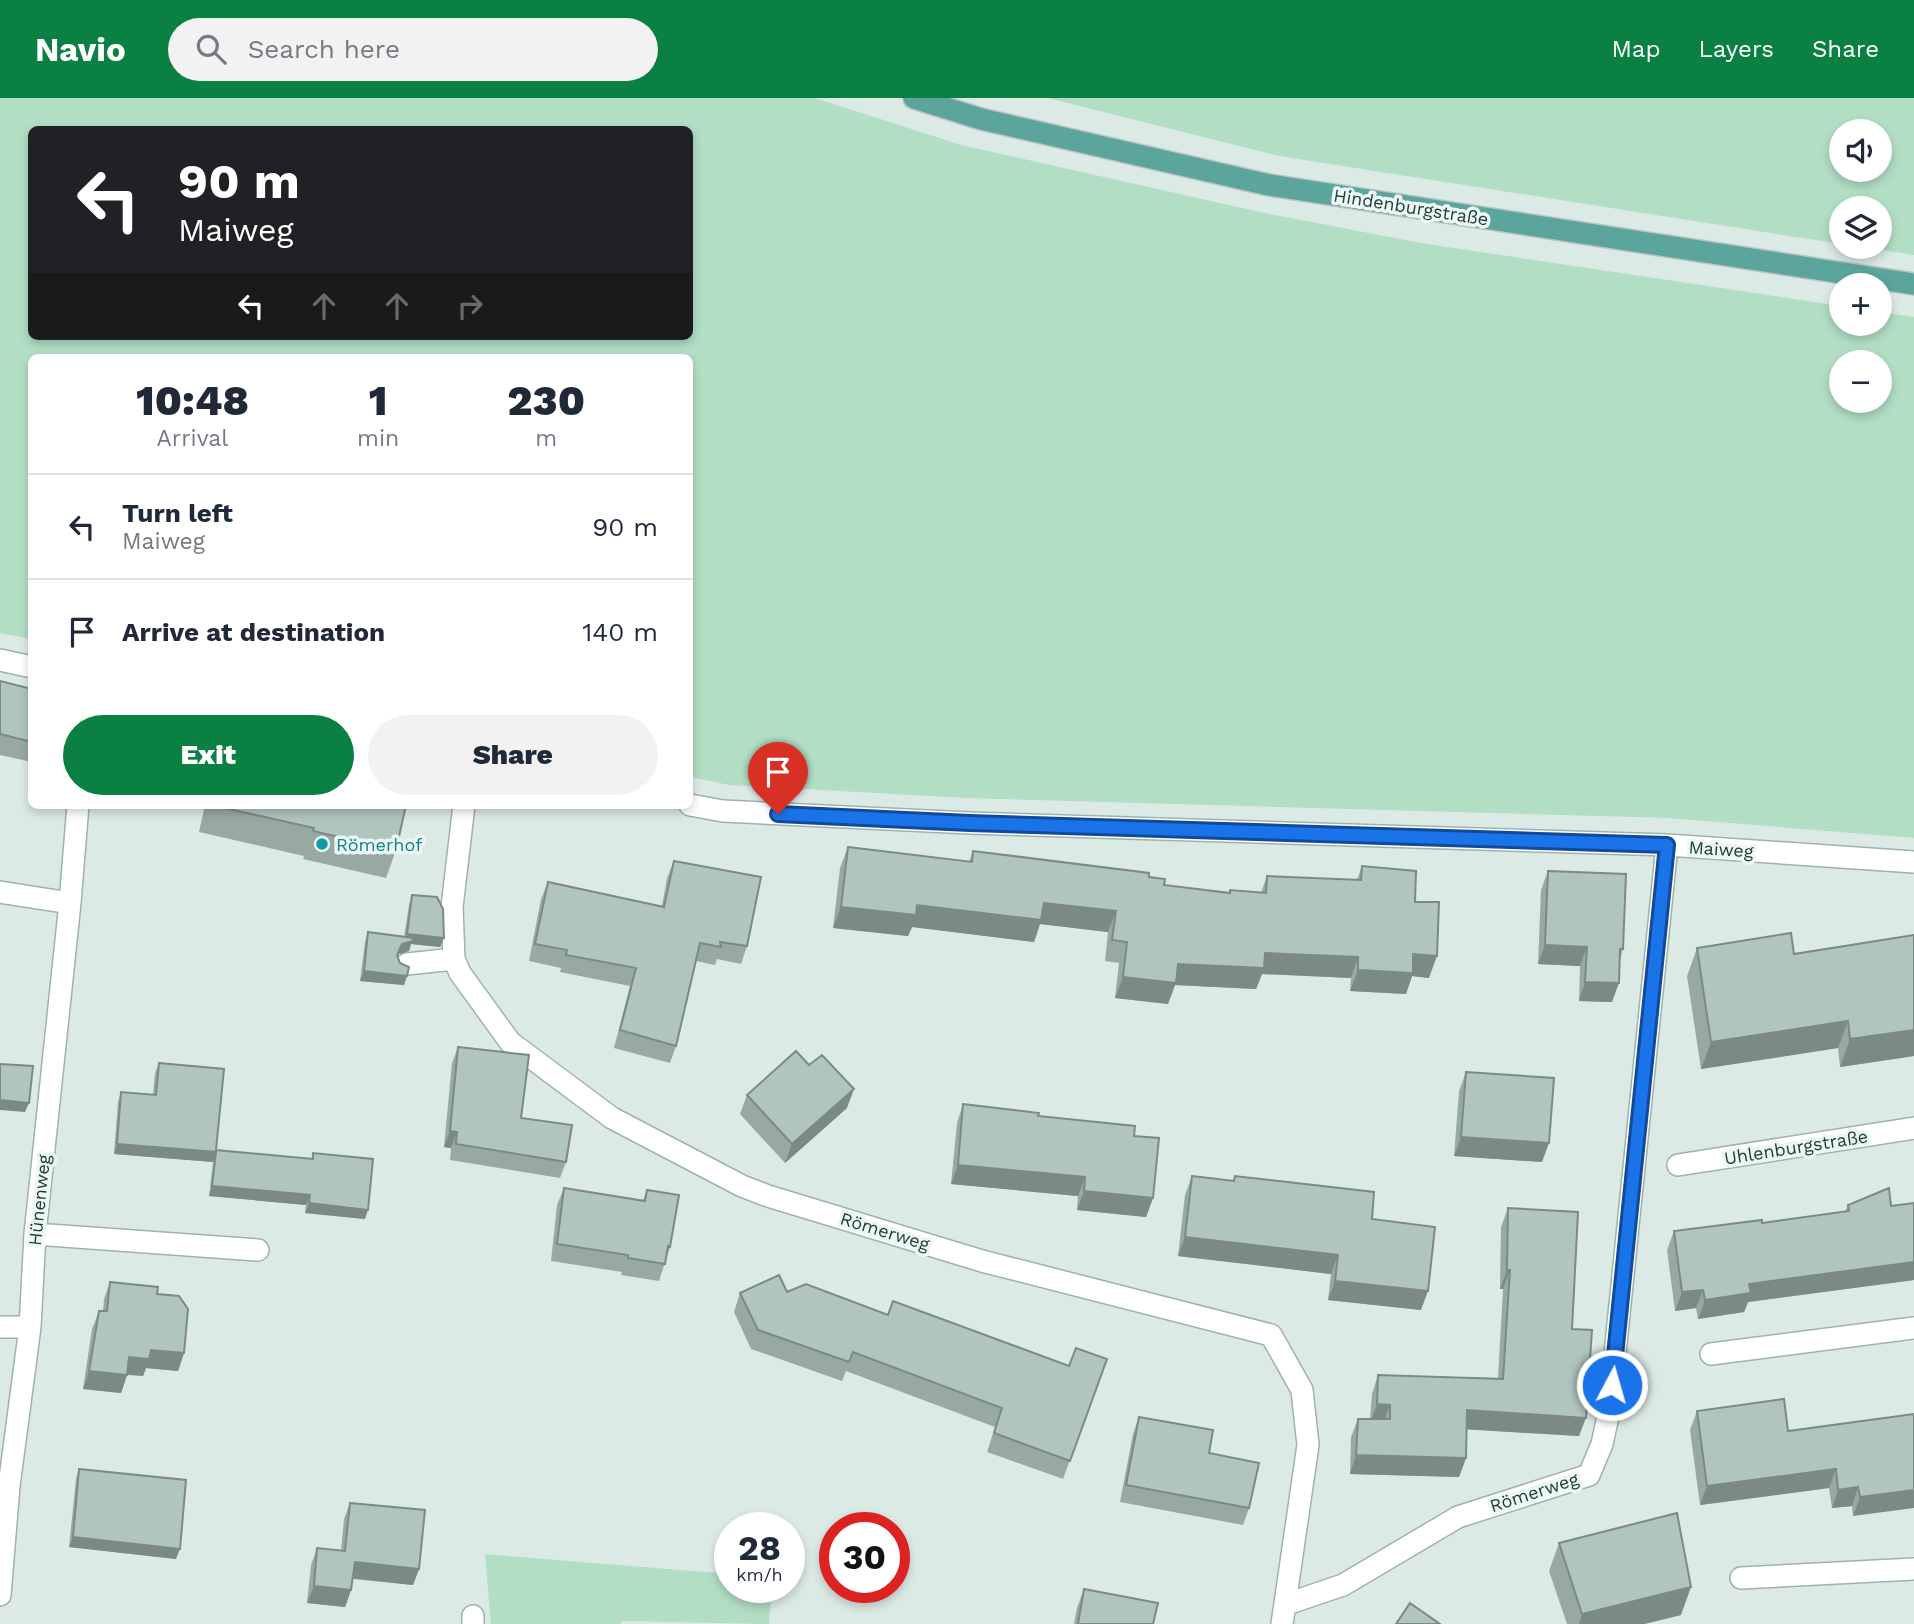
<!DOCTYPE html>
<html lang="en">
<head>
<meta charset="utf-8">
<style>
  :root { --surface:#fff; --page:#f2f2f3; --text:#1f2937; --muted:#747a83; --line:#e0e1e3; --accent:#0b8043 }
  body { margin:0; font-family:"Work Sans",sans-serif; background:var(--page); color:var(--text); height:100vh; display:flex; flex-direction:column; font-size:26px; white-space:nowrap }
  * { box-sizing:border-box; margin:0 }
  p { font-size:23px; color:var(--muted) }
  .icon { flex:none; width:38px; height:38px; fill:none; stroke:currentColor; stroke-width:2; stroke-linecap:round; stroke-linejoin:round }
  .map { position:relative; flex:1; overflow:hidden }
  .panel { position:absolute; left:28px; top:256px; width:665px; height:455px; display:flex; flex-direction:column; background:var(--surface); border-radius:10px; box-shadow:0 4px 10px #0003 }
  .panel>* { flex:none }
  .banner { position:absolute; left:28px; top:28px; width:665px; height:214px; border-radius:10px; box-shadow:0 4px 10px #0003; background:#202124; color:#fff; overflow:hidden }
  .controls { position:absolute; left:1829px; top:21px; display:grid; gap:14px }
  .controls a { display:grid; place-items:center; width:63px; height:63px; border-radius:50%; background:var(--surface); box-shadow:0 4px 10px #0003; font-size:35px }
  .speed { position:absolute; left:714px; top:1414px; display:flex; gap:14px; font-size:35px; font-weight:700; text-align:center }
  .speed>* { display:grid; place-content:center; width:91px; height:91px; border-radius:50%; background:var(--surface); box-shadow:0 4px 10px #0003; line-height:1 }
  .speed small { font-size:18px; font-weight:400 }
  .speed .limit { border:10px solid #d22; background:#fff; color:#111 }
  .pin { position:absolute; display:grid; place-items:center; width:60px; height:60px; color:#fff; margin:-72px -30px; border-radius:50% 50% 50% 0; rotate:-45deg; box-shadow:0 0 7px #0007 }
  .pin .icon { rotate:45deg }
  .me { position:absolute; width:77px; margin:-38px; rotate:6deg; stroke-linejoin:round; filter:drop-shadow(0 0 5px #0008) }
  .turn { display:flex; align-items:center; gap:24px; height:147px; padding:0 35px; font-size:32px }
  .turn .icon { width:91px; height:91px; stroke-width:2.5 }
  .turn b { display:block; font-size:49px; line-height:60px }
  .lanes { display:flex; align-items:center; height:66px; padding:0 35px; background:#0003; justify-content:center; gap:35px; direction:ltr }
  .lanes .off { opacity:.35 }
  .eta { display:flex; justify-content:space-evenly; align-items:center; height:119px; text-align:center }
  .eta b { font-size:42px; font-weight:800; line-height:49px }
  .primary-button { display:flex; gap:14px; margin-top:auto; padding:14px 35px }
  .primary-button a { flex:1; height:80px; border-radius:42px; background:var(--accent); color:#fff; font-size:28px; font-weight:800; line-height:80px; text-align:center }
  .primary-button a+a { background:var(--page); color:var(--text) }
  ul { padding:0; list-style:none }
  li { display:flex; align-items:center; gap:21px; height:105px; padding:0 35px; border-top:2px solid var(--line) }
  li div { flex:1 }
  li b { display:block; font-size:26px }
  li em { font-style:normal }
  header { display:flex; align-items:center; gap:42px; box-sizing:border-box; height:98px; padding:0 35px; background:var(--accent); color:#fff }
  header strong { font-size:33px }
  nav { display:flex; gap:38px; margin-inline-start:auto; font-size:24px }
  .search { width:490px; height:63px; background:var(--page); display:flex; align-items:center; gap:18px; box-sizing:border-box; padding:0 24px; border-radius:38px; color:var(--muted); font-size:26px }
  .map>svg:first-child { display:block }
</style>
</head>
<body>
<header>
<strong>Navio</strong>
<div class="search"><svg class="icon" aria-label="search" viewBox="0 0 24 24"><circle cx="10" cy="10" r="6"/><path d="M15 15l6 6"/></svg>Search here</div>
<nav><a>Map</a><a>Layers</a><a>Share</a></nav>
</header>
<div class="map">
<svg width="1914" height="1526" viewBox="0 0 1914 1526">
  <rect width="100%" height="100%" fill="#dceae6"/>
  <!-- green -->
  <path fill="#b2dec4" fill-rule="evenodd" d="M0,0H815L961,47L1260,114L1421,145L1841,208V226H1880V214L1914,219V740L1669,720L965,700L729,687L690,679V259H32L31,541L0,535ZM32,32H690V238H32ZM1880,264V303H1841V264Z
    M1048,0H1914V157L1862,149H1880V110H1841V146L1279,58ZM1841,33H1880V72H1841Z
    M485,1456L730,1476V1489H772L769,1526L622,1523L621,1526H491Z"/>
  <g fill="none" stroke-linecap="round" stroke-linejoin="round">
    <defs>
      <path id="minor" d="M0,562L32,569
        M464,707L452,809L454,861L460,875L510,944L612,1020L742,1088L768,1098L982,1163L1271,1237L1302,1292L1308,1347L1282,1526
        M690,707L723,713L970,725L1667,747L1914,764
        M0,794L70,805
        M407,866L454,861
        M1678,1067L1914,1030
        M35,1136L258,1152
        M0,1229H30
        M1711,1256L1914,1230
        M1741,1480L1914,1471
        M0,1497L9,1388L30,1229L35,1136L70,805L78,707
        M1287,1506L1343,1487L1458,1419L1589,1377L1602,1346L1609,1314L1667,747
        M473,1518V1526"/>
      <path id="major" d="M914,0L981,21L1269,87L1914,186"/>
    </defs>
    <!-- minor casing -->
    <use href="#minor" stroke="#9fb2ae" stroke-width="24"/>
    <!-- major casing -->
    <use href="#major" stroke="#bbc4c3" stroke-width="24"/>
    <!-- minor -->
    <use href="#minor" stroke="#fff" stroke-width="21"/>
    <!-- major -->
    <use href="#major" stroke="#5ba59c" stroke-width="21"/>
  </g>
  <!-- wall -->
  <path fill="#98a9a4" d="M0,583L32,591V664L0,657Z
    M205,707H406L396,752L386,780L303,761L304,758L199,734Z
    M848,749L969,764L973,753L1149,779L1164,787L1229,794L1230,792L1261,795L1267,778L1357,782L1362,768L1415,804L1429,880L1412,878L1406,896L1350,893L1351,880L1262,876L1256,891L1175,887L1168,906L1115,900L1119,865L1105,863L1108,834L1040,826L1034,844L912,829L908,838L833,830L840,770Z
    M674,763L747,848L741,866L717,861L715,867L696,863L676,948L670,965L614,950L630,888L560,874L561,870L529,863L541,801L548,784L662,808L667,780Z
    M1548,773L1623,851L1620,861L1612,904L1579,903L1580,868L1538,866L1541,792Z
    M412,797L444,840L440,849L411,846L409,853L399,856L398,858L400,865L407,878L404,887L360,883L365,844L368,834L404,839L409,807Z
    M1914,837V958L1840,969L1838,950L1701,971L1687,878L1697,850L1794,856Z
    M458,949L521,1020L566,1064L560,1080L450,1062L451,1050L444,1049L452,965Z
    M159,965L216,1052L311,1061L313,1055L365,1121L305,1115L306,1107L209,1098L213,1064L114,1056L118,1004L121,994L153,997L155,975Z
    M1466,974L1542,1064L1454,1058L1459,993Z
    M747,997L847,1010L785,1065L740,1016Z
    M963,1006L1038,1018L1134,1038L1153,1100L1146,1119L1077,1112L1078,1098L951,1086L957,1025Z
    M1192,1078L1233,1083L1235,1078L1372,1121L1421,1212L1328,1202L1331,1176L1178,1158L1185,1097Z
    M564,1090L643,1102L647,1092L670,1149L659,1183L621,1177L622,1174L551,1163L557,1107Z
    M1914,1105V1182L1748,1204L1744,1214L1698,1221L1696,1210L1675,1213L1667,1152L1674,1133L1762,1125L1845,1114L1848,1107L1891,1108Z
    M1508,1110L1572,1231L1579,1338L1467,1331L1466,1360L1459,1379L1350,1376L1351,1339L1358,1321H1370L1372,1296L1378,1277L1498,1280L1503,1191H1500L1501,1129Z
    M110,1184L157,1196L184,1255L178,1273L146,1270L143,1278L127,1277L121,1295L83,1291L92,1231L99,1213H103L104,1201Z
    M787,1194L888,1217L1069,1268L1107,1261L1063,1381L987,1354L995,1329L846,1273L842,1283L751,1251L734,1214L740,1195Z
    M1697,1313L1788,1333L1914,1316L1853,1418L1852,1408L1832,1410L1829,1390L1700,1407L1690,1332Z
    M1139,1319L1209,1355L1249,1410L1243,1427L1120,1404L1133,1336Z
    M79,1371L176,1461L69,1449L76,1381Z
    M350,1405L419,1471L413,1487L353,1481L351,1492L345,1509L307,1505L311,1467L317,1450L341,1453L344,1421Z
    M1559,1445L1681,1517L1644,1526H1567L1549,1473Z
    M1084,1491L1153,1526H1074L1077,1510Z"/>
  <!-- shaded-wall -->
  <path fill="#7c8a86" d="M1044,805L1116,813L1108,834L1040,826L1034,844L912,829L908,838L833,830L841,809Z
    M407,836L444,840L440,849L411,846L409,853L399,856L394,867Z
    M1545,847L1587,849L1580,868L1538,866Z
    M1265,855L1358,859L1351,880L1262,876L1256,891L1175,887L1168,906L1115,900L1123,879L1178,866Z
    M1413,856L1437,858L1429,880L1412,878L1406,896L1350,893L1358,872Z
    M364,873L407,878L404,887L360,883Z
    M1585,884L1619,885L1612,904L1579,903Z
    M1848,923L1838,950L1701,971L1711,944Z
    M1914,932V958L1840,969L1850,941Z
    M854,991L847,1010L785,1065L792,1046Z
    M0,1002L29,1005L25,1014L0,1012Z
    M450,1033L457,1034L451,1050L444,1049Z
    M1461,1039L1549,1045L1542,1064L1454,1058Z
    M117,1046L216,1054L213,1064L114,1056Z
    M958,1067L1085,1079L1078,1098L951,1086Z
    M212,1088L310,1097L306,1107L209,1098Z
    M1084,1093L1153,1100L1146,1119L1077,1112Z
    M309,1105L368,1112L365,1121L305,1115Z
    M1185,1139L1338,1157L1331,1176L1178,1158Z
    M1914,1164V1182L1748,1204L1744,1214L1698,1221L1705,1202L1749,1186Z
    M1507,1172H1510L1503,1191H1500Z
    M1335,1183L1428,1193L1421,1212L1328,1202Z
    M1703,1192L1696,1210L1675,1213L1682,1194Z
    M151,1252L184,1255L178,1273L146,1270L143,1278L123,1276L129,1259Z
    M89,1273L127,1277L121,1295L83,1291Z
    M1377,1306L1390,1307L1383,1326L1370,1325Z
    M1467,1312L1586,1320L1579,1338L1460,1331Z
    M1356,1357L1466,1360L1459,1379L1350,1376Z
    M1836,1371L1829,1390L1700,1407L1707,1388Z
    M1858,1389L1852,1408L1832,1410L1838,1392Z
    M1914,1392V1410L1853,1418L1860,1399Z
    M73,1439L180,1451L176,1461L69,1449Z
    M355,1464L419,1471L413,1487L349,1480Z
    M314,1488L351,1492L345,1509L307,1505Z
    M1691,1489L1681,1517L1644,1526H1579L1582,1516Z"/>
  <!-- building -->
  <path fill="#b1c5bf" stroke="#7c8a86" stroke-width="2" d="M0,583L32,591V644L0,636Z
    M211,707H406L396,752L313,733L314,730Z
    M848,749L972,764L973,753L1149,775V779L1165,781L1164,787L1230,795V792L1266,795L1267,778L1361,782L1362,768L1416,773L1415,804H1439L1437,858L1413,856V875L1358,872V859L1265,855L1264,870L1178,866L1176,885L1123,879L1127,844L1112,842L1116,813L1044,805L1041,822L917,807L916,817L841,809Z
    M674,763L761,779L747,848L720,844L721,849L700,845L676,948L620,932L636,870L566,857L567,852L535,846L548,784L664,809Z
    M1548,773L1626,776L1623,851H1620L1619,885L1585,884L1587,849L1545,847Z
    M412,797L437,799L443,811L444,840L407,836Z
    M368,834L413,840V843L402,846L397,857L400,865L409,869L407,878L364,873Z
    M1791,835L1794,856L1914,837V932L1850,941L1848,923L1711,944L1697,850Z
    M458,949L529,957L521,1020L572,1027L566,1064L456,1046L457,1034L450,1033Z
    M796,953L809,967L822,957L854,991L792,1046L747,997Z
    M159,965L224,971L216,1052L313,1061V1055L373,1061L368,1112L309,1105L310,1097L212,1088L216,1054L117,1046L121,994L156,997Z
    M0,966L33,968L29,1005L0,1002Z
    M1466,974L1554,980L1549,1045L1461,1039Z
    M963,1006L1039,1015L1038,1018L1135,1028L1134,1038L1159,1040L1153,1100L1084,1093L1085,1079L958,1067Z
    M1192,1078L1234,1083L1235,1078L1374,1094L1372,1121L1435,1129L1428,1193L1335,1183L1338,1157L1185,1139Z
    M564,1090L645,1103L647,1092L679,1097L670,1149L668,1148L665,1166L628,1160V1157L557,1146Z
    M1889,1090L1891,1108L1914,1105V1164L1749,1186L1751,1195L1705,1202L1703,1192L1682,1194L1674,1133L1762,1122V1125L1849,1113L1848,1107Z
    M1508,1110L1578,1114L1572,1231L1592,1232L1586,1320L1467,1312L1466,1360L1356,1357L1358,1321H1390V1307L1377,1306L1378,1277L1503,1281L1510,1172H1507Z
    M779,1177L787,1194L806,1186L888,1217L893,1203L1069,1268L1076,1250L1107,1261L1070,1363L994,1335L1002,1310L853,1254L849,1264L758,1232L740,1195Z
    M110,1184L158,1189L157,1196L179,1198L188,1211L184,1255L151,1252L149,1261L129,1259L127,1277L89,1273L99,1213H107Z
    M1784,1301L1788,1333L1914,1316V1392L1860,1399L1858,1389L1838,1392L1836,1371L1707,1388L1697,1313Z
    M1139,1319L1213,1332L1209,1355L1259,1365L1249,1410L1126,1387Z
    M79,1371L186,1382L180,1451L73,1439Z
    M350,1405L425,1412L419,1471L355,1464L351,1492L314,1488L317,1450L345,1453Z
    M1677,1415L1691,1489L1582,1516L1559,1445Z
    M1084,1491L1158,1505L1153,1526H1078Z
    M1410,1505L1440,1526H1396Z"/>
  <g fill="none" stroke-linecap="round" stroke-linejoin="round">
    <defs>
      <path id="route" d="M778,716L970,725L1667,747L1612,1287"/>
    </defs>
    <!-- route casing -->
    <use href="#route" stroke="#114b97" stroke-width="18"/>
    <!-- route -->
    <use href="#route" stroke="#1a73e8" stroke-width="12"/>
  </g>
  <!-- markers -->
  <circle fill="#0f9aa8" stroke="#ecf7f3" stroke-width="2.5" cx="322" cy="746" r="7"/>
  <g text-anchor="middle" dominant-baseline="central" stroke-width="7" stroke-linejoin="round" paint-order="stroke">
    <!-- street labels -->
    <g font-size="18" fill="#1c3a37" stroke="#ecf7f3">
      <text transform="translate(1411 109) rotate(9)">Hindenburgstraße</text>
      <text transform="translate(1721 751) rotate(4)">Maiweg</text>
      <text transform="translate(1796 1049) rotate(-9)">Uhlenburgstraße</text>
      <text transform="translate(39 1102) rotate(-84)">Hünenweg</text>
      <text transform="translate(885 1133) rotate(17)">Römerweg</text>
      <text transform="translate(1534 1394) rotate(-18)">Römerweg</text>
    </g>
    <!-- culture labels -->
    <g font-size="18" fill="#0d838f" stroke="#ecf7f3" text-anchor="start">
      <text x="336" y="746">Römerhof</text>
    </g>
  </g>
</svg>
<div class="controls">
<a><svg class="icon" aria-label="sound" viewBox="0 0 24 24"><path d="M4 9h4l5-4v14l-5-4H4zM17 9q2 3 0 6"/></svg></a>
<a><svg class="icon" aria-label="layers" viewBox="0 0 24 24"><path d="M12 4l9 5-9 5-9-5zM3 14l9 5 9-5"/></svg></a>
<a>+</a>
<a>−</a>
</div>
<div class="speed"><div>28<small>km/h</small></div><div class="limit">30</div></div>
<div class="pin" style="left:778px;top:716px;background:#d93025"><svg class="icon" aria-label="arrive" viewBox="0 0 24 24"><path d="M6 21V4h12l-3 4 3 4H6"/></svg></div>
<svg class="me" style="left:1612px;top:1287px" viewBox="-20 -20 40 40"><circle r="17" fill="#1a73e8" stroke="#fff" stroke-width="3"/><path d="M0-11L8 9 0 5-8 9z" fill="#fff"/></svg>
<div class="banner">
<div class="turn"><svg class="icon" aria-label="left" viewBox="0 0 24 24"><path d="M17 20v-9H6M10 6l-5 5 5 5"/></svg><div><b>90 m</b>Maiweg</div></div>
<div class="lanes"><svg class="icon" aria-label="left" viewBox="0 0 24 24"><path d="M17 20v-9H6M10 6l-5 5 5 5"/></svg><svg class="icon off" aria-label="ahead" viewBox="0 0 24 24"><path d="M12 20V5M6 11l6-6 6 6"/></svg><svg class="icon off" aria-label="ahead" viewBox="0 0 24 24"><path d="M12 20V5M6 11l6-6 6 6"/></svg><svg class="icon off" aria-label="right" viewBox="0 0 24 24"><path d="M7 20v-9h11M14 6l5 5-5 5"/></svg></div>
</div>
<section class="panel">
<div class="eta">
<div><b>10:48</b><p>Arrival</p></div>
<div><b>1</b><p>min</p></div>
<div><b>230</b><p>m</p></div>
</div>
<ul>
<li><svg class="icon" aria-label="left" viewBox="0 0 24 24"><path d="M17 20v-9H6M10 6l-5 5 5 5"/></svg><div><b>Turn left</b><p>Maiweg</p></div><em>90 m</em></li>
<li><svg class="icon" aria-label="arrive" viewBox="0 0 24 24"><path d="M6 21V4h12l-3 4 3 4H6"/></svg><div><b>Arrive at destination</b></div><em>140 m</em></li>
</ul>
<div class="primary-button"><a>Exit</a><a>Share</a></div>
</section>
</div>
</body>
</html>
